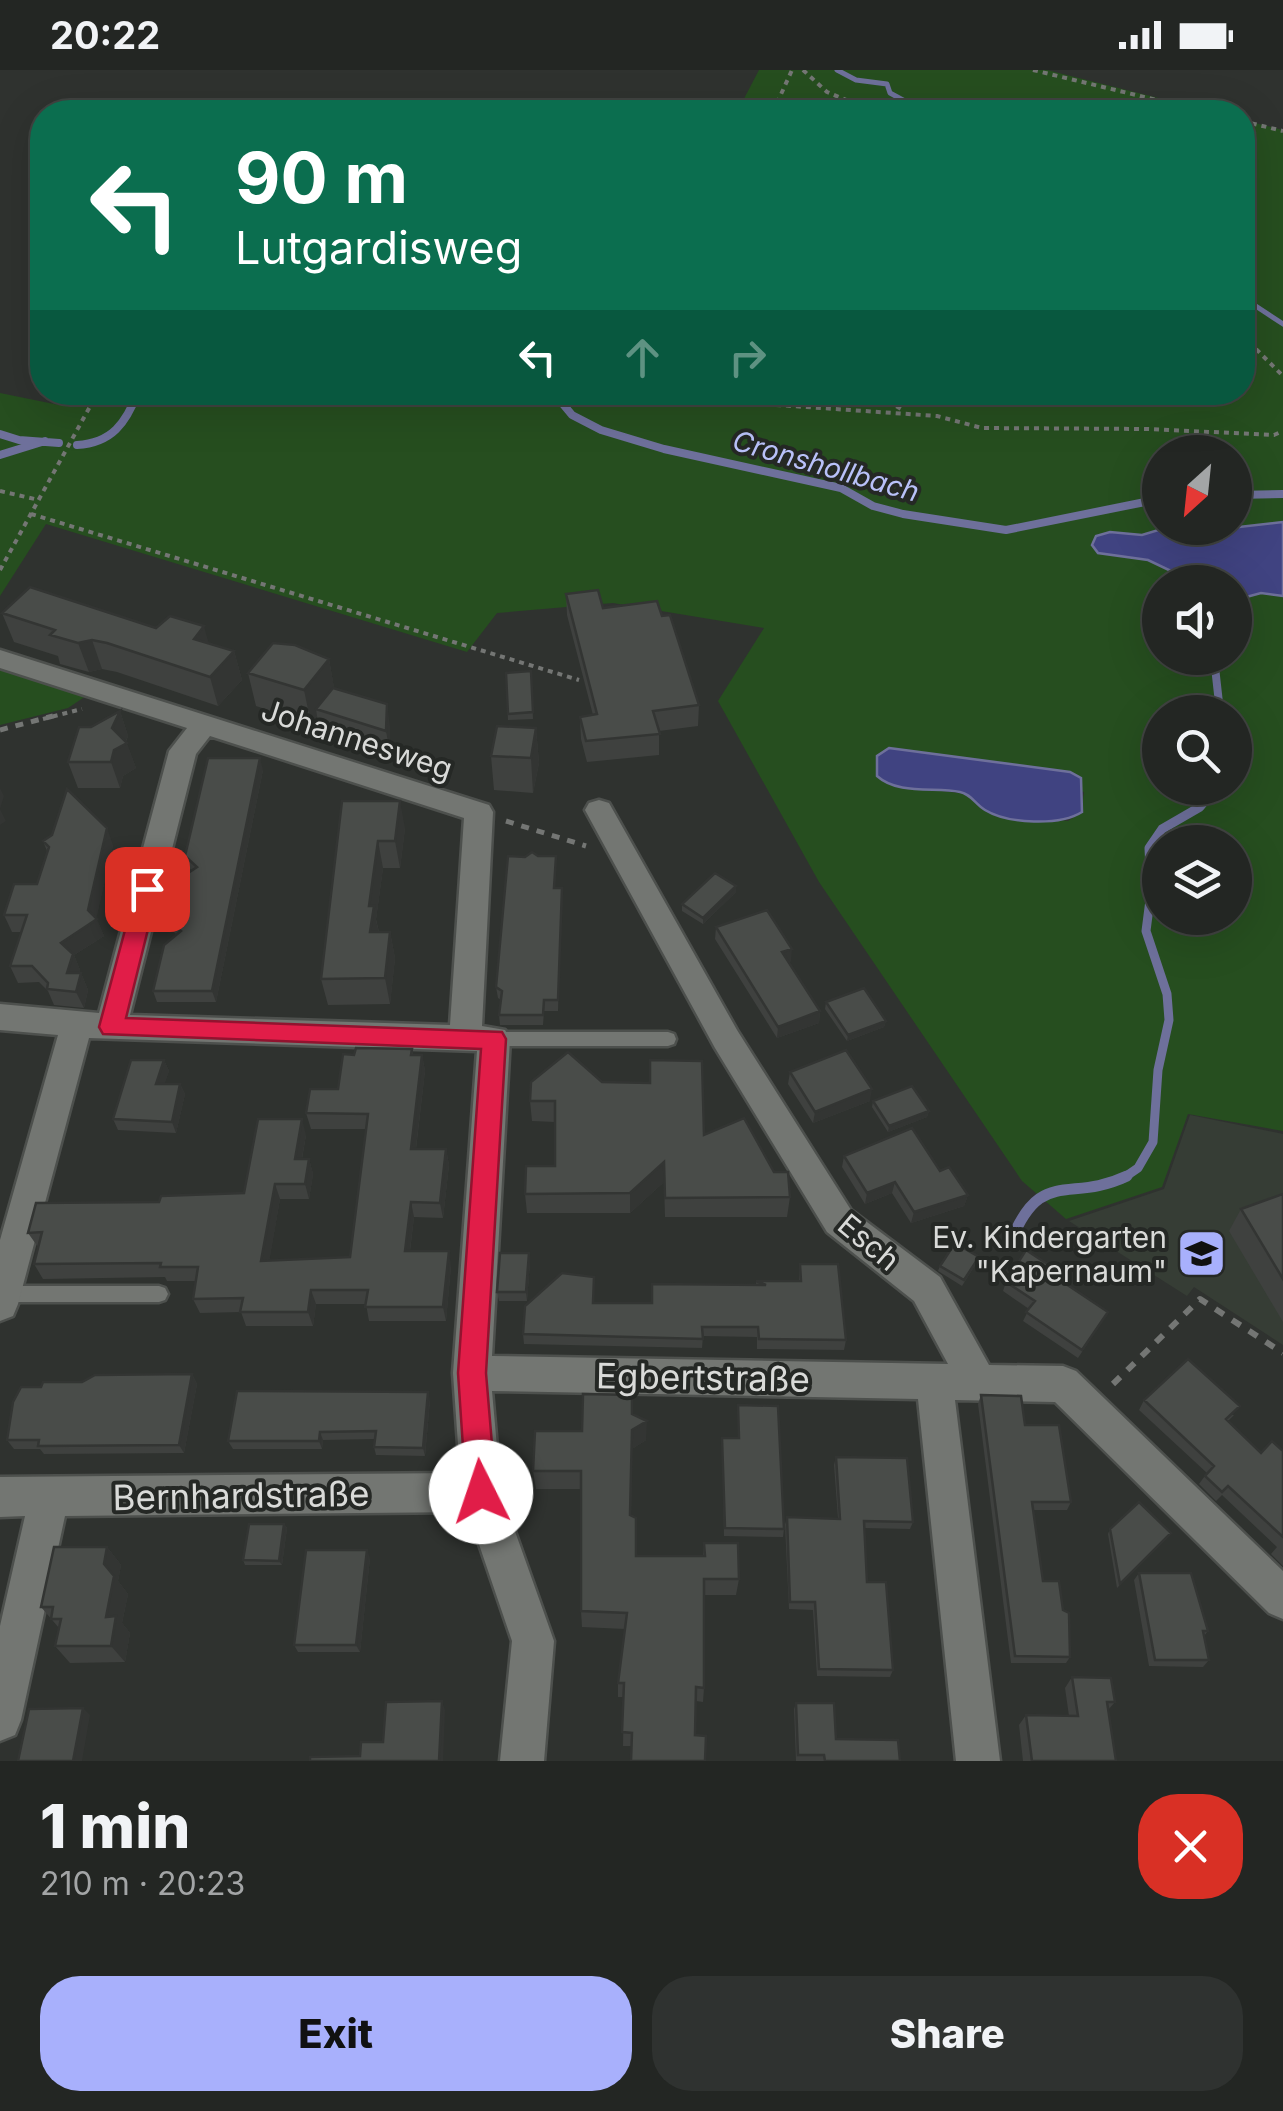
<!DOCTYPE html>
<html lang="en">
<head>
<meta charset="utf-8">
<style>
  :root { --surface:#232623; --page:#2f3230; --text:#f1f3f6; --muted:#a3a5a6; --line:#404341; --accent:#a8b0fc }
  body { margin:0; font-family:Inter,sans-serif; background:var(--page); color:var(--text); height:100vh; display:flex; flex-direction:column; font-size:38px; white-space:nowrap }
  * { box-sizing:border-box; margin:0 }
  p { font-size:32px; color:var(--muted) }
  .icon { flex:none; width:55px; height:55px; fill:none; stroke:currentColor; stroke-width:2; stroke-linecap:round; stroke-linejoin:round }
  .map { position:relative; height:1691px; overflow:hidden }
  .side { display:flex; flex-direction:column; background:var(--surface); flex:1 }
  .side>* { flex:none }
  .guide { position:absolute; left:30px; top:30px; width:1225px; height:305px; border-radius:40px; box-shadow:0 10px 40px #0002,0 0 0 2px var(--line); background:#0b6e4f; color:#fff; overflow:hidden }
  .needle { width:65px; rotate:207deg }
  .tools { position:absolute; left:1142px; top:365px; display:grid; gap:20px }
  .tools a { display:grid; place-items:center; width:110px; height:110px; border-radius:50%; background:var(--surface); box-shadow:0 10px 40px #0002,0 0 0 2px var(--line); font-size:50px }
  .pin { position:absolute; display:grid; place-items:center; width:85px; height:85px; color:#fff; margin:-42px; border-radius:20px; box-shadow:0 5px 15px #0006 }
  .me { position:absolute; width:110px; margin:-55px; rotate:356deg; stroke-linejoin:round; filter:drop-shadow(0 0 8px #0008) }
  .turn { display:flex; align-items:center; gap:35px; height:210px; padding:0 40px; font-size:45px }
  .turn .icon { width:130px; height:130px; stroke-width:2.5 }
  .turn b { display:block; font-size:70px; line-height:85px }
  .lanes { display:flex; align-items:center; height:95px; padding:0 40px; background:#0003; justify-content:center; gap:50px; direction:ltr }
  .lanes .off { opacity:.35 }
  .round { display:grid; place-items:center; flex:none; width:105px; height:105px; border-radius:40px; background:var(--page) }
  .headline { display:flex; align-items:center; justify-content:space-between; height:170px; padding:0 40px }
  h1 { font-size:60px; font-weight:800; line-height:75px }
  .action { display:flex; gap:20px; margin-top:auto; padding:20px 40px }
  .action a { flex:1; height:115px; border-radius:40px; background:var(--accent); color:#111; font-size:40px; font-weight:800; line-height:115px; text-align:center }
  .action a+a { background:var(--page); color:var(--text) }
  .status { display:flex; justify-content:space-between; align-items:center; height:70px; padding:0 50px; background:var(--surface); direction:ltr }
  .status svg { height:28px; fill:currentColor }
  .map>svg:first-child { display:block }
</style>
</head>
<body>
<div class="status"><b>20:22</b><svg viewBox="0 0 49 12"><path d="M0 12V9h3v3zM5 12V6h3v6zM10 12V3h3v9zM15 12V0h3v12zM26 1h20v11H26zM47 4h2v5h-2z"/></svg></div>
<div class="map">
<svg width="1283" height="1691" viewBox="0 0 1283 1691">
  <rect width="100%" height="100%" fill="#2f322f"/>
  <!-- built -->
  <path fill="#363d35" d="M1190,1045L1283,1064V1275L1194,1217L1187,1226L1069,1151L1164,1119Z"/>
  <!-- green -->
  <path fill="#264e1f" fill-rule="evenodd" d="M759,0H1047L1214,42H737Z
    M1243,50L1283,60V1061L1188,1044L1162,1117L1066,1149L1022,1111L819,812L718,631L764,558L613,533L497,543L467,582L46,454L0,526V323L59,335L70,322H1242ZM1160,382H1235V458H1160ZM1160,512H1235V588H1160ZM1160,642H1235V718H1160ZM877,706L1084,722L1081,742L1068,751L984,740L967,724L892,715ZM1160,772H1235V848H1160Z
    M0,599L86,626L68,638L0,655Z"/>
  <!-- water -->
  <path fill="#404381" stroke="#6e709b" stroke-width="2.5" d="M1283,452V526L1261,523L1235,530V512H1194L1148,490L1098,483L1092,475L1096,466L1110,462L1142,465L1165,458L1239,457Z
    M889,678L1070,702L1081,708L1082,742C1060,756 1008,754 985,740C975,734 971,724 960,722C934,717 898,725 877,706V686Z"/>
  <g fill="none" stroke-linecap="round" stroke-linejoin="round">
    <!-- stream-far3 -->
    <path stroke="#6e709b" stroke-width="5" d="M837,0L856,10L887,14L890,23L914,36L937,32L961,42
      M1242,227L1283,254"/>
    <!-- stream-far2 -->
    <path stroke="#6e709b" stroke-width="8" d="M553,322L572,345L601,360L664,379L841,418L873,436L903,444L1006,460L1160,429
      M0,364L19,370L59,373
      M77,375C112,373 126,353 138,322
      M0,385L45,371
      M1235,425L1283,424
      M1214,588L1220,642"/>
    <!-- stream-far1 -->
    <path stroke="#6e709b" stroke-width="9" d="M1122,1109L1138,1098L1153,1072L1158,1000L1169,950L1167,924L1146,861L1151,822L1149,778L1162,759L1200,737L1214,720"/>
    <!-- stream -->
    <path stroke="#6e709b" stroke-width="11" d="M1009,1176C1040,1095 1068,1134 1127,1106"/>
    <defs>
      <path id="lane" d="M494,962H668L674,964L676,969L674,974L668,976H494L488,974L486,969L488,964Z
        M3,1216H159L165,1218L168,1224L165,1230L159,1232H3L0,1231V1217Z"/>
      <path id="street" d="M0,580L489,735L493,742L482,956L505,960L510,969L492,1286L948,1294L914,1231L827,1162L715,978L585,740L589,733L599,730L609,733L737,960L851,1140L940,1207L989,1295L1063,1296L1076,1301L1283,1501V1549L1269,1543L1055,1332L955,1330L1000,1691H956L918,1329L492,1321L501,1422L554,1571L544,1691H500L512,1571L468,1442L65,1446L21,1650L15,1665L0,1671V1556L25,1446L0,1447V1407L460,1403L453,1303L477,981L89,968L18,1234L13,1246L0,1251V1170L58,965L0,960V934L99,943L169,681L187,658L0,598ZM210,666L464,748L450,955L130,945L196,684Z"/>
    </defs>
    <!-- lane casing -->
    <use href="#lane" stroke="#4d504d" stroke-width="5"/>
    <!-- street casing -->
    <use href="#street" stroke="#4d504d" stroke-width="5"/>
    <!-- path-far2 -->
    <path stroke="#747674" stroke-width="4" stroke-dasharray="5 5" stroke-linecap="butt" d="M803,0L827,22L875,42
      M1033,0L1206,42
      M773,42L792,0
      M1242,51L1283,61
      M1242,265L1283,306
      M729,322L748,333L937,346L982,358L1149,359L1274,365L1283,361
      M870,322L903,340
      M0,421L39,430
      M31,444L579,610
      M0,500L98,322
      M43,649L82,639"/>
    <!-- path-far1 -->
    <path stroke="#747674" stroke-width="5" stroke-dasharray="8 8" stroke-linecap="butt" d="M0,660L53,646
      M506,751L586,776"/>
    <!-- path -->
    <path stroke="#747674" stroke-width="6" stroke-dasharray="10 10" stroke-linecap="butt" d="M1113,1314L1200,1229L1283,1283"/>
    <!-- lane -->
    <use href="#lane" fill="#737672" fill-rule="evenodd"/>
    <!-- street -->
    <use href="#street" fill="#737672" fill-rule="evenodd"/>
  </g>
  <!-- wall -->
  <path fill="#3f413f" d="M566,524L603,538L662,546L699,635L698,656L659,661V685L587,692L581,669L580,647L593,645L567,545Z
    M2,543L156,558L234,581L242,610L218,636L117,602L102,599L89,602L60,594L58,586L14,572Z
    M329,589L334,618L390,656V683L320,661L317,646L311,654L256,636L248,603Z
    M531,601L533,649L508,650L506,603Z
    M120,641L128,666L126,672L136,698L123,706L120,718H78L68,692L91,657Z
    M536,658L539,693L533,723L494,720L491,686Z
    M263,700L216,932H157L153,921L177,865L174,862L169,850L192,801L189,798L185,786Z
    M342,731L405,758L400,798H383L376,849L379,862H390L395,888L390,934L328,935L321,909Z
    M43,771L113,775L96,848L104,866L74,885L80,900L79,903H81L88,920L84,938L54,935L48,921L39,912L18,913L10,896L22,862H12L4,845L37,814L47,781Z
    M538,786H556L555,818H562L558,941H544L543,955H500L499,945L501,930L498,928L496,917Z
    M736,816V822L703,854L682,841V834Z
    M716,857L791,891L789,892L820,941L819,953L777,968L715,869Z
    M826,932L886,951L884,957L847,971L825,939Z
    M412,979L413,985H422L425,1001L416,1079H446L449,1095L443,1148L414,1147L410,1181L451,1196L446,1251H369L366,1234H316L313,1256H246L241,1242L200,1243L193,1229L196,1211H167L165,1207L43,1209L34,1194L38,1177L28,1163L159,1132L244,1123L306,1065L302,1089H309L313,1104L309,1129H280L269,1191L350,1187L366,1059H311L306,1043L338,1019L354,985Z
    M164,990L169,1001L164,1014H180L185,1024L176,1063L118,1060L113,1049Z
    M790,1002L870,1031L813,1053L788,1014Z
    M602,1012L774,1102L790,1127L787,1147H665L664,1112L630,1143H527L525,1124L555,1096V1052L532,1051L530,1031Z
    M873,1031L929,1041L927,1047L888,1062L872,1037Z
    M844,1086L940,1101L968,1125L964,1136L911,1153L892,1123L865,1134L842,1097Z
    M1283,1124V1252L1229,1161L1241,1139Z
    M529,1183L530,1192L527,1231H499L497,1222Z
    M977,1192L962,1216L938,1201L940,1196Z
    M800,1194L846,1270L844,1280L757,1279V1267L703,1266L702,1278L524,1274L523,1264L594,1233H652L756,1215V1211H799Z
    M1058,1201L1055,1207L1108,1242L1078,1288L1023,1251L1029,1239L1003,1221L1006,1212Z
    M192,1304L197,1314L184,1383L44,1384L40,1379H14L7,1370L41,1317L82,1312Z
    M981,1325L1025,1355L1071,1432L1067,1440H1033L1043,1511L1070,1587L1066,1593H1011L978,1334Z
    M430,1330L425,1386L376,1385L374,1377L375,1369L323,1370L322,1379H233L228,1371Z
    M1144,1330L1234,1345L1228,1351L1261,1383L1283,1381V1496L1271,1484L1277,1477L1222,1425L1216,1431L1199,1414L1207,1403L1139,1340Z
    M738,1335L784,1459L783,1467L724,1466L722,1368H738Z
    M632,1344L646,1370L632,1379L631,1445L636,1486H703L704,1473L739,1509L736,1525H704V1618L703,1632L696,1631L632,1676H623L624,1627H618V1613L625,1559L582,1557L581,1541V1419H536L533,1401L582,1361Z
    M836,1387L913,1452L910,1459L864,1458L867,1512L893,1600L890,1607L817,1606L813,1540L789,1539L785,1455L787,1447L838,1448L834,1395Z
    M284,1454L287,1458L282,1495H245L243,1490Z
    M1110,1459L1171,1463L1117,1518L1108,1464Z
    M107,1477L121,1495L118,1511L128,1524L122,1553L130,1563L125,1592L70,1593L55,1576L59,1558L41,1537Z
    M370,1488L360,1582H298L294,1575Z
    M1139,1503L1208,1561L1204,1566L1209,1590L1203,1597L1149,1596L1134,1510Z
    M1072,1607L1115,1632L1108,1640L1116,1691H1023L1019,1655L1026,1645L1069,1646L1065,1618Z
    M796,1633L836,1669L900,1691H796L794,1639Z"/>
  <!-- shaded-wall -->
  <path fill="#333533" d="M204,556L212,585L194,569Z
    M92,570L102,599L89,602L78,573Z
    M234,581L242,610L218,636L210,607Z
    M329,589L335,623L316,639L317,646L311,654L304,620Z
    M387,634L390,656V683L386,661Z
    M120,641L128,666L125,673H127L136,698L123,706L120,718L111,692L112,658Z
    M536,658L539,693L533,723L531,688Z
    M260,688L263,700L216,932L212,921Z
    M0,718L4,726L0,739L6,751L0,755Z
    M400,731L405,758L400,798L395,771Z
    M107,758L113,775L96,850L97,849L104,866L74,885L80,900L75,920L67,903L61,873L88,840Z
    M378,771L383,798L376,850L379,863L370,862L369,836Z
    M736,816V822L703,854V848Z
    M562,818L563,829L558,941V930Z
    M390,862L395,888L390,934L385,908Z
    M792,879L791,891L781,894L782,882Z
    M81,903L88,920L84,938L76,922Z
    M820,941L819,953L777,968L778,957Z
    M886,951L884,957L847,971L848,965Z
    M422,985L425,1001L414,1094L411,1079Z
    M164,990L169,1001L161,1025L156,1014Z
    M180,1014L185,1024L176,1063L172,1052Z
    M872,1019L870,1031L813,1053L815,1042Z
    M929,1041L927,1047L888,1062L889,1056Z
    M302,1049L306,1065L299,1104L295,1089Z
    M446,1079L449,1095L443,1148L440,1133Z
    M309,1089L313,1104L309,1129L305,1114Z
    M664,1092V1112L630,1143V1123Z
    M895,1112L892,1123L865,1134L867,1123Z
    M275,1114L280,1129L267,1205L261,1191Z
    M968,1125L964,1136L911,1153L914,1142Z
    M411,1132L414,1147L408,1195L405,1181Z
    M449,1181L451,1196L446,1251L443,1237Z
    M529,1183L530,1192L527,1231L526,1222Z
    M311,1220L316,1234L313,1256L308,1242Z
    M192,1304L197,1314L184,1383L179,1375Z
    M428,1322L430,1330L425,1386L423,1378Z
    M647,1351L646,1370L632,1379V1360Z
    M320,1362L323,1370L322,1379L319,1371Z
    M284,1454L287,1458L282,1495L279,1491Z
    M107,1477L121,1495L118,1511L128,1524L122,1553L130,1563L125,1592L111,1576L106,1547L104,1494Z
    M367,1480L370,1488L360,1582L356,1575Z
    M442,1631L445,1640L443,1691H439Z
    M83,1638L90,1645L82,1691H73Z"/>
  <!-- building -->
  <path fill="#494c49" stroke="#333533" stroke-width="2.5" d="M30,517L156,558L170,546L204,556L194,569L234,581L210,607L107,573L92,570L78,573L50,565L55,560L2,543Z
    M598,520L603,538L657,531L662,546L670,545L699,635L653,641L660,664L586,671L580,647L597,644L566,524Z
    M273,573L295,575L329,589L304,620L248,603Z
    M531,601L533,642L508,644L506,603Z
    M333,618L387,634L386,661L316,639Z
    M120,641L112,658L127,673L114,680L111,692H68L79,657H91Z
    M497,656L536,658L531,688L491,686Z
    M208,688H260L212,921H153L164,875L181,861L169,850L179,809L197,797L185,786Z
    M67,719L107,758L88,840L97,849L61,873L73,884L67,903H81L76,922L47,919L48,913L32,896H10L27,845H4L14,814H37L49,777L43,771L52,765Z
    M342,731H400L395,771H378L369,836H374L370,862H390L385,908L321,909Z
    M532,782L538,786H556L554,818H562L558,930H544L543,945H499L502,921L496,917L508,786L525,787Z
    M715,803L736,816L703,848L682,834Z
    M767,840L792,879L782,882L820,941L778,957L716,857Z
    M864,918L886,951L848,965L826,932Z
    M356,978L412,979L411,985H422L411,1079H446L440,1133L411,1132L405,1181H449L443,1237H365L368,1220H311L308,1242H240L243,1228L193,1229L198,1197H160L161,1193L34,1194L42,1162L28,1163L36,1133L159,1132L161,1126L244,1123L258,1049H302L295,1089H309L305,1114H275L261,1191L350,1187L368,1044L306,1043L310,1019H338L343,984L354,985Z
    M846,980L872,1019L815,1042L790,1002Z
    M568,982L602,1012L650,1013V990L702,991L704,1065L744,1048L774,1102H788L790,1127L665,1128L664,1092L630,1123L525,1124L526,1096H555V1031H530L531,1012Z
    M131,990H164L156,1014H180L172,1052L113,1049Z
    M912,1016L929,1041L889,1056L873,1031Z
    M912,1058L940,1101L949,1097L968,1125L914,1142L895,1112L867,1123L844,1086Z
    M1283,1124V1209L1241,1139Z
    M955,1173L979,1187L964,1210L940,1196Z
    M1026,1180L1058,1201L1054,1206L1108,1242L1082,1280L1026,1242L1035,1231L1006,1212Z
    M500,1183H529L526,1222H497Z
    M800,1194H838L846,1270L759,1269L758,1257H702L703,1269L523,1264L525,1236L562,1203L594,1207L593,1233H652V1214L766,1215L756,1211H801Z
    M1188,1289L1240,1336L1226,1349L1261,1383L1272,1371L1283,1381V1467L1228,1416L1222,1422L1205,1406L1214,1396L1144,1330Z
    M192,1304L179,1375L38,1376L39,1370H7L13,1332L21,1317H41L43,1312H82L95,1305Z
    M237,1321L428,1322L423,1378L374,1377L376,1361L320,1362L319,1371H228Z
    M583,1324L632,1325V1344L647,1351L632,1360L630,1445L636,1448V1486H705L704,1473H738L739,1509H704V1618L696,1617L695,1665L706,1666L705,1691H631L632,1663L622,1662L624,1613H618L627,1543L581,1541V1401H533L535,1361H582Z
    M981,1325L1021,1326L1025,1355H1059L1071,1432H1032L1043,1511H1059L1063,1540L1069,1543L1070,1587L1015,1586Z
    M738,1335L778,1336L784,1459L725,1458L722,1368H739Z
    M836,1387L907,1388L913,1452L864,1451L867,1512H886L893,1600L819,1599L815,1532H790L787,1447L840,1449Z
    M1139,1432L1171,1463L1120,1514L1110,1459Z
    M249,1454H284L279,1491L243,1490Z
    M54,1477H107L104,1494L114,1506L106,1547L116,1546L111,1576H55L61,1549H51L53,1537H41Z
    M306,1480H367L356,1575H294Z
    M1139,1503H1191L1208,1561H1203L1209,1590H1155Z
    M1072,1607L1111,1608L1115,1632H1107L1116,1691H1032L1026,1645L1078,1646Z
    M442,1631L439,1691H310V1687L360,1686L361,1672H383L386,1632Z
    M796,1633H834L836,1669L898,1670L900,1691H825L824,1685H798Z
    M83,1638L73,1691H18L29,1639Z"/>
  <!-- route -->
  <path fill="#e11d48" stroke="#92132f" stroke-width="2.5" d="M147,811L158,819L126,948L502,962L506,969L486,1303L496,1422L492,1432L481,1437L471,1432L466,1422L458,1303L481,979L103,964L99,957L136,819Z"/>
  <!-- icons -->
  <defs>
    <symbol id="school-square" viewBox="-11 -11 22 22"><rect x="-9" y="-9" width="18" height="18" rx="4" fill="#a8b0fc" stroke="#252825"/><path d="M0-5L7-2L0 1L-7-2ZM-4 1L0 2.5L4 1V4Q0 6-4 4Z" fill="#111"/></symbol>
  </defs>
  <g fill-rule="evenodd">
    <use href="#school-square" x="1174" y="1156" width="55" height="55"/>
  </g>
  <g text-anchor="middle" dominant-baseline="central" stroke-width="8" stroke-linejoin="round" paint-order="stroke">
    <!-- far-water labels -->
    <g font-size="28" font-style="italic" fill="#b9c1f9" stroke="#252825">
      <text transform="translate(826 396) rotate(16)">Cronshollbach</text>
    </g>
    <!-- street labels -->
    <g font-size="30" fill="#d9dad8" stroke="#252825">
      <text transform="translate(357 669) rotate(18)">Johannesweg</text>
      <text transform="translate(869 1172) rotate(40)">Esch</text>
    </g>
    <!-- poi labels -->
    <g font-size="30" fill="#d9dad8" stroke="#252825" text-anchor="end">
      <text x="1167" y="1167">Ev. Kindergarten<tspan x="1167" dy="34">"Kapernaum"</tspan></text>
    </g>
    <!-- near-street labels -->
    <g font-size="35" fill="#d9dad8" stroke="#252825">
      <text transform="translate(703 1307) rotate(1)">Egbertstraße</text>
      <text transform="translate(241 1425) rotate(-1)">Bernhardstraße</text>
    </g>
  </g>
</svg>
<div class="tools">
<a><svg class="needle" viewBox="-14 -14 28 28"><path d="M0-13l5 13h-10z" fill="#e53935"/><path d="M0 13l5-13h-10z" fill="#a3a5a6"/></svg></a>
<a><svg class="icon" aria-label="sound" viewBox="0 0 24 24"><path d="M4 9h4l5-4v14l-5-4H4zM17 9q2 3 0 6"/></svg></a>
<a><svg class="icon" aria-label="search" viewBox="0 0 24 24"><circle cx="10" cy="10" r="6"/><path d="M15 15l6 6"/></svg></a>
<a><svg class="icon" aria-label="layers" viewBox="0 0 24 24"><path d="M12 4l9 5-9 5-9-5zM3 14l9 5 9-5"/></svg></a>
</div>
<div class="pin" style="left:147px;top:819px;background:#d93025"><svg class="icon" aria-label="arrive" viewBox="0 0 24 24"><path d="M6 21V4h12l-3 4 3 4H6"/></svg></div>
<svg class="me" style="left:481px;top:1422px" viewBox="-20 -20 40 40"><circle r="19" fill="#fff"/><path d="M0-13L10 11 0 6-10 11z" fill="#e11d48"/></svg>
<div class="guide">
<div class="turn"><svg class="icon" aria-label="left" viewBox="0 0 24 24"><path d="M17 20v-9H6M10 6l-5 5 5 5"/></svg><div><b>90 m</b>Lutgardisweg</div></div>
<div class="lanes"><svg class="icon" aria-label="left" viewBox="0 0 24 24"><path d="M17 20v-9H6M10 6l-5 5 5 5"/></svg><svg class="icon off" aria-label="ahead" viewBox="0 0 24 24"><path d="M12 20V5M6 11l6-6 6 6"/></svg><svg class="icon off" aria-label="right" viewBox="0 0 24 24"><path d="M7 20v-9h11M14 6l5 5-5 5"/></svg></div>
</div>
</div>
<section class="side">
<div class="headline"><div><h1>1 min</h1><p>210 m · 20:23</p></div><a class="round" style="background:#d93025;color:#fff"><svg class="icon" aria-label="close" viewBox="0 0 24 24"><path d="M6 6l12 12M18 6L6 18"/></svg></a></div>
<div class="action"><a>Exit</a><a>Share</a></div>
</section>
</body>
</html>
